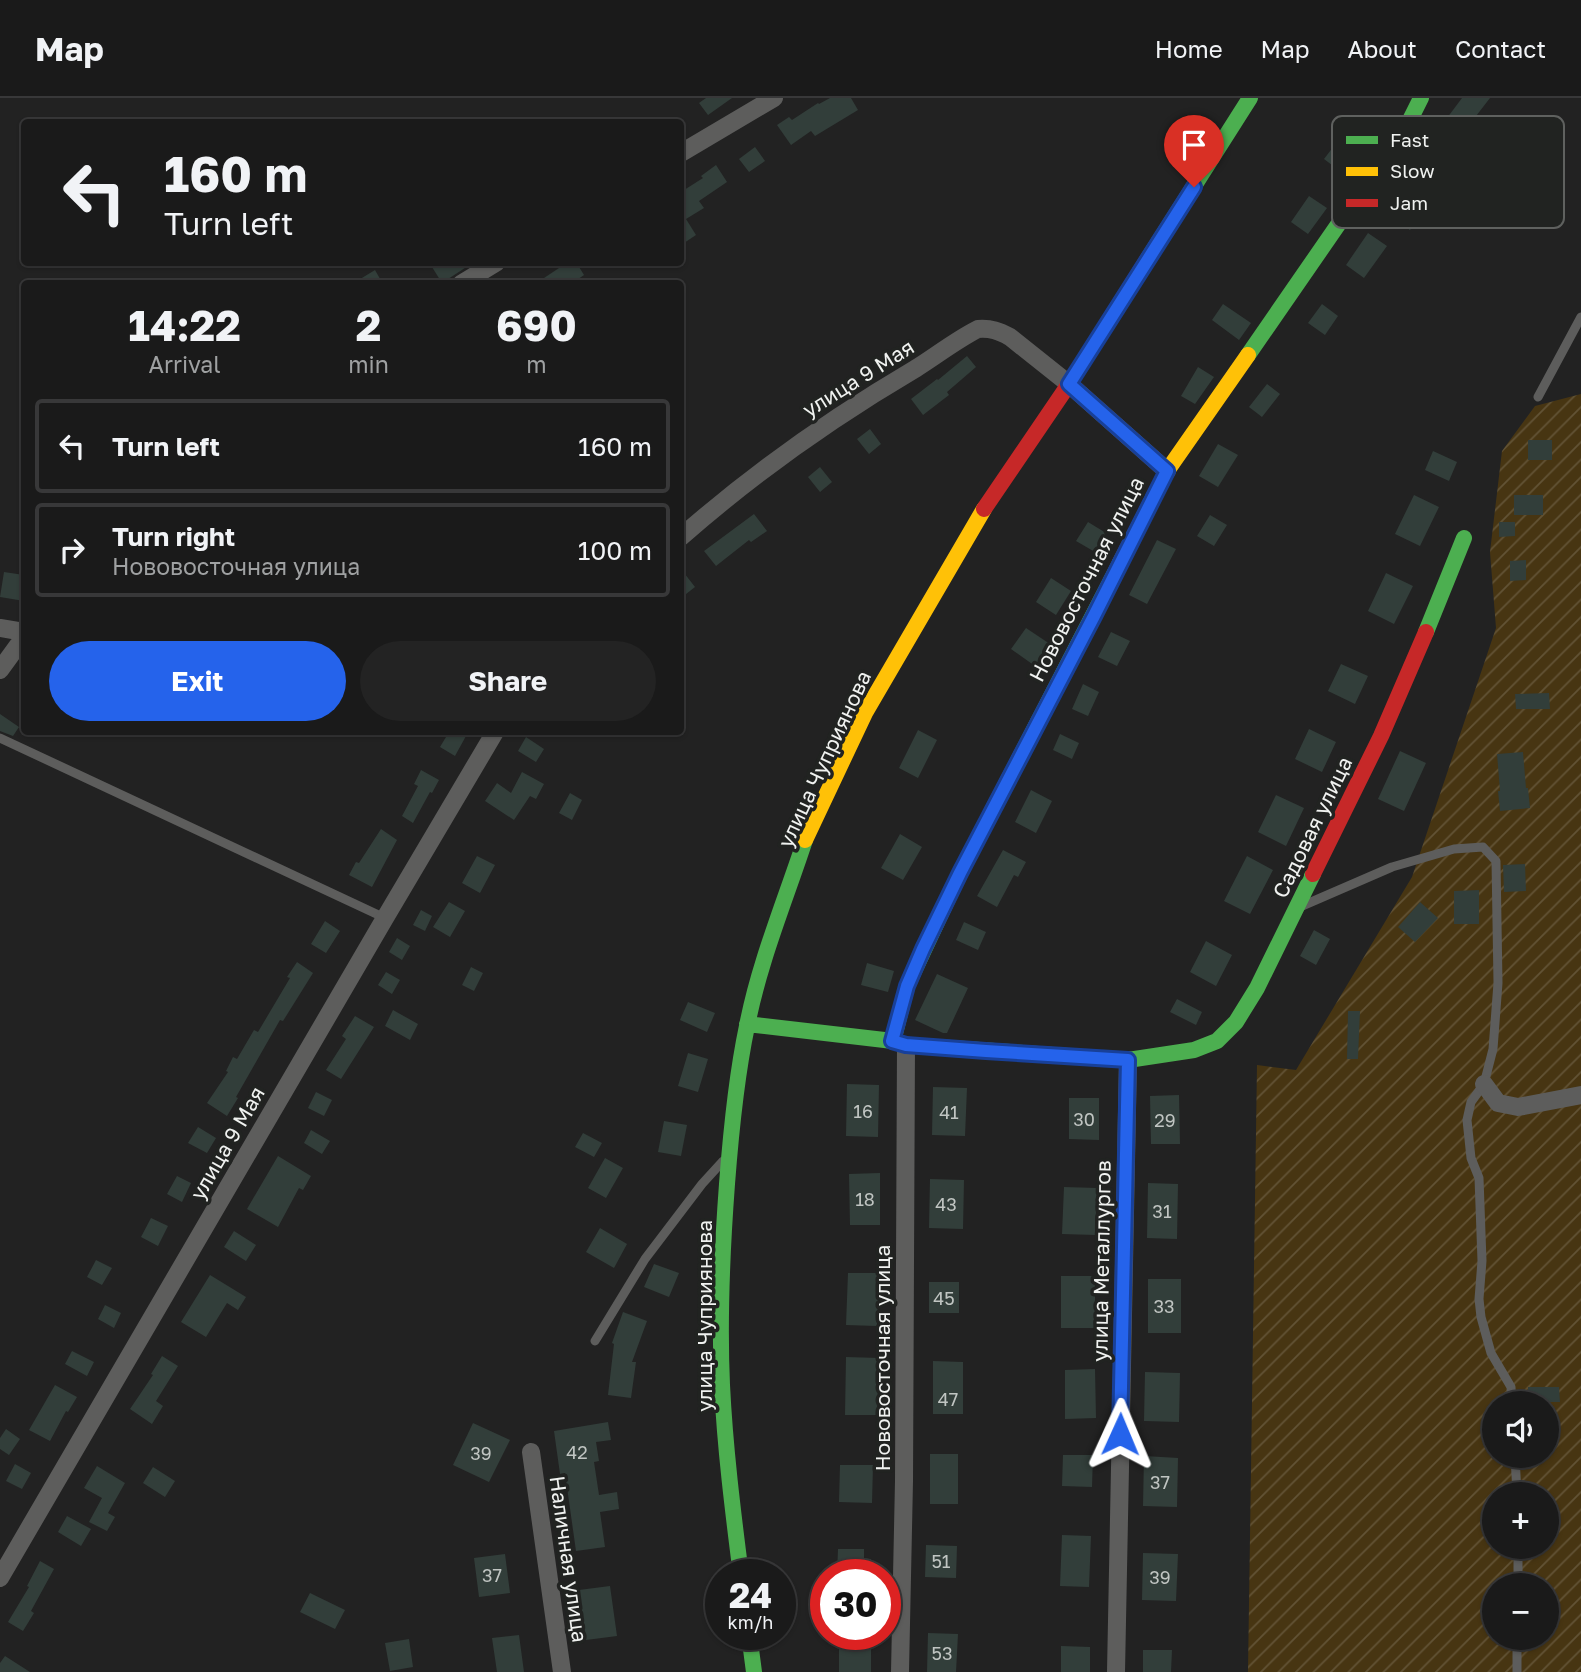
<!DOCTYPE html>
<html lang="en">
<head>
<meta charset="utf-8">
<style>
  :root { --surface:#1a1a1a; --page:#232323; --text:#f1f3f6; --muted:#9fa1a2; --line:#383839; --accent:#2563eb }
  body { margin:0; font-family:"Golos Text",sans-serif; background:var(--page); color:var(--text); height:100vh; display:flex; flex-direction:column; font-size:26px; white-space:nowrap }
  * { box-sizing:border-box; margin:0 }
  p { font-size:23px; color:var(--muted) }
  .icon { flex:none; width:38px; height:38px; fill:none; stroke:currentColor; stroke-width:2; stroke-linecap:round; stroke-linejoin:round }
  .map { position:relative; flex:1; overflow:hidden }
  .sheet { position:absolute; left:21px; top:182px; width:663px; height:455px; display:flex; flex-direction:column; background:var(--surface); border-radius:7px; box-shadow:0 2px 5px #0004,0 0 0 2px var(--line) }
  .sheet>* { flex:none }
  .top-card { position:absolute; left:21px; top:21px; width:663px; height:147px; border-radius:7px; box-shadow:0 2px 5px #0004,0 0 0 2px var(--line); background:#1a1a1a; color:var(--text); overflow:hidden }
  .tools { position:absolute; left:1482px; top:1293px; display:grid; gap:14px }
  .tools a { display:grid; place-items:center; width:77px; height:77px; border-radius:50%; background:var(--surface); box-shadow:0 2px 5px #0004,0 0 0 2px var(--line); font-size:35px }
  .speed { position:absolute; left:705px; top:1461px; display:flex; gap:14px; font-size:35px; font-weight:700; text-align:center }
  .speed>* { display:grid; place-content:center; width:91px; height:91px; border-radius:50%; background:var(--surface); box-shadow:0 2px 5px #0004,0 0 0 2px var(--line); line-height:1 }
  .speed small { font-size:18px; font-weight:400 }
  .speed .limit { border:10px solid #d22; background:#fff; color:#111 }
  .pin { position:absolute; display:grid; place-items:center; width:60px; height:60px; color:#fff; margin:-72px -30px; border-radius:50% 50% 50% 0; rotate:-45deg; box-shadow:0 0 7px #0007 }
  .pin .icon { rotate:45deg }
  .me { position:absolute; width:77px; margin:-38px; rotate:1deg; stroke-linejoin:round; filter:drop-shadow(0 0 5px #0008) }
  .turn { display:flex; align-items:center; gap:24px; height:147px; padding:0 28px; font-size:32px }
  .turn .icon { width:91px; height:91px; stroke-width:2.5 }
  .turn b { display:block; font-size:49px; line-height:60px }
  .eta { display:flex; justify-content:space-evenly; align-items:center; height:119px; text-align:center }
  .eta b { font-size:42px; font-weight:700; line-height:49px }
  .button { display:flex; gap:14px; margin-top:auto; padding:14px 28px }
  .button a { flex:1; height:80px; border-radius:42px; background:var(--accent); color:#fff; font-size:28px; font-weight:700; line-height:80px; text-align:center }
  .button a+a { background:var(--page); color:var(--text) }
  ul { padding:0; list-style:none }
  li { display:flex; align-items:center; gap:21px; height:94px; margin:0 14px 10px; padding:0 14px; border:4px solid var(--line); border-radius:7px }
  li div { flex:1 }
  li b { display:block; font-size:26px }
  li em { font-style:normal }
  header { display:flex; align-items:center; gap:42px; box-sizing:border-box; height:98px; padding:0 35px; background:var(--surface); border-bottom:2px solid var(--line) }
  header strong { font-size:33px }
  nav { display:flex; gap:38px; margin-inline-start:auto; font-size:24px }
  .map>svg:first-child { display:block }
</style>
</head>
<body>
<header>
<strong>Map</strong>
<nav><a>Home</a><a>Map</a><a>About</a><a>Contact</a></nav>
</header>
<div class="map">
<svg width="1581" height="1574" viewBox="0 0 1581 1574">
  <defs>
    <pattern id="garden-furrows" width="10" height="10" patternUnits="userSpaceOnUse" patternTransform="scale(1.75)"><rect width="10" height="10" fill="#473512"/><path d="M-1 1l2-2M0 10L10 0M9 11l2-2" fill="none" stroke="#625335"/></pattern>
  </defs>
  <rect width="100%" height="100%" fill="#222"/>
  <!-- garden -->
  <path fill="url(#garden-furrows)" fill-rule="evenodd" d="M1581,296V1574H1248L1257,967L1296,972L1412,779L1496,530L1490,454L1502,353L1535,308ZM1494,1306H1547V1358H1494ZM1494,1396H1547V1449H1494ZM1494,1488H1547V1540H1494Z"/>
  <!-- building -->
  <path fill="#323e3a" d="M706,0H732L708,17L699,5Z
    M830,0H851L858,12L815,38L811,33L791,47L777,27L789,19L792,22L818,5L819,6Z
    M1462,0H1490L1449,53L1458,59L1445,78L1421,62L1446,26L1444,24Z
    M1337,44L1362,63L1349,80L1324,61Z
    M755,49L765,63L749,74L739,61Z
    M716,67L727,84L699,103L704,110L686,121L696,137L681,147V94L703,80L701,78Z
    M1407,96L1426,109L1410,132L1391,119Z
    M1309,98L1327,110L1308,136L1291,124Z
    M1368,135L1387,148L1364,180L1346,167Z
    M440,164H474L442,185L432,169Z
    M568,164H576L584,177L571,186H535Z
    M375,172L383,186H352Z
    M1223,206L1251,225L1239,242L1212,222Z
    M1322,206L1338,218L1325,237L1308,225Z
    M967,258L976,269L947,294L949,297L923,317L911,301L937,281L938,282Z
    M1198,269L1214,279L1195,306L1181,298Z
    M1267,286L1280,296L1262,319L1249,309Z
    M870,331L881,346L869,356L857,341Z
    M1528,342H1552V362H1528Z
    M1218,346L1238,357L1218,389L1199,378Z
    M1433,353L1457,364L1449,383L1425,372Z
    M820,369L832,384L820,394L808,379Z
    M1414,397L1439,409L1420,448L1395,436Z
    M1514,397H1543V417H1514Z
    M754,416L767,433L751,444L749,442L716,468L704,453Z
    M1210,417L1227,427L1214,448L1197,438Z
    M1088,424L1106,435L1095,454L1076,443Z
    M1499,424H1515V438L1499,439Z
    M1157,442L1176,451L1147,506L1129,497Z
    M1526,462V482L1510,483V463Z
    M681,471L695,489L681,500Z
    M4,474L24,477V503L0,499Z
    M1386,475L1413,488L1394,526L1368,513Z
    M1051,480L1071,493L1056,517L1036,504Z
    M1026,530L1050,546L1035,568L1011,551Z
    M1111,534L1130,543L1117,568L1098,559Z
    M1341,566L1368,578L1355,606L1328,593Z
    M1083,586L1099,594L1088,618L1072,611Z
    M1549,595L1550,611H1516L1515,596Z
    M0,616L19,629L13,638L0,633Z
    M1309,631L1336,644L1322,674L1295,661Z
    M918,632L937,642L918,680L899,670Z
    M449,634H458L466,638L455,658L440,649Z
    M1060,636L1079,645L1072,661L1053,652Z
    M526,639L544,651L536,664L518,653Z
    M1400,653L1426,665L1404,713L1378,701Z
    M1523,654L1526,690H1528L1530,710L1500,713L1498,693H1500L1497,656Z
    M421,672L439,682L432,695L430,694L413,725L402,718L418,688L414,686Z
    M522,674L544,686L536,701L530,698L514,722L485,703L497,685L511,695Z
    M1031,692L1052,703L1036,735L1015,724Z
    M570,695L582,702L572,722L559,715Z
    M1276,697L1304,710L1286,748L1258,734Z
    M381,731L397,742L372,789L349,777L356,764L359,765Z
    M900,736L922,749L903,782L881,770Z
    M1003,752L1026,764L1018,779L1014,777L997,809L977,798Z
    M477,758L495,767L480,795L462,785Z
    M1247,758L1273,772L1250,816L1224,803Z
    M1525,766L1526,793L1504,794L1503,767Z
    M1479,792V826H1454V793Z
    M449,804L465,813L450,839L433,829Z
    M1420,804L1438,820L1415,844L1398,829Z
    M421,812L432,818L425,833L413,827Z
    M325,823L340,833L326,855L311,846Z
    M964,824L986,834L978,852L956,842Z
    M1314,832L1330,841L1316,867L1300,858Z
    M397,840L410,848L402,862L389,854Z
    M1206,843L1232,857L1216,888L1190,874Z
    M297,864L313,875L283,923L280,922L236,999L238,1000L227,1018L207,1005L228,974L226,973L233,959L237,961L254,932L258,934L290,880L287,879Z
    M867,865L894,873L888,894L861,887Z
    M471,869L483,875L474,893L462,887Z
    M386,874L400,882L392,896L378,887Z
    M937,876L968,890L947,935H943L915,922Z
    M1177,901L1202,914L1196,927L1170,914Z
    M688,904L715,915L707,934L680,922Z
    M393,912L418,926L410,942L385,928Z
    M1348,913H1360L1358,961H1347Z
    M355,918L374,929L341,981L326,972L346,941L342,938Z
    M688,955L708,961L698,994L678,988Z
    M847,986L879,987L878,1039L846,1038Z
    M933,989L967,990L965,1038L932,1037Z
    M316,994L332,1002L324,1018L308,1010Z
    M1179,997L1180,1046H1151L1150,998Z
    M1069,1000H1099V1042L1069,1041Z
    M664,1023L687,1027L681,1058L658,1054Z
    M198,1029L216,1040L207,1055L188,1045Z
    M311,1032L330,1043L322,1056L304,1045Z
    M583,1035L602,1045L594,1059L575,1049Z
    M278,1058L311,1078L303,1092L299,1090L278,1129L247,1111Z
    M605,1060L623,1070L606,1100L588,1090Z
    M880,1075V1127H850L849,1076Z
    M177,1078L191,1085L182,1104L167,1096Z
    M930,1081L964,1082L963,1131L929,1130Z
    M1148,1085L1178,1086L1177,1141L1147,1140Z
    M1064,1089L1097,1090L1095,1137L1062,1136Z
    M151,1120L168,1128L158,1148L141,1139Z
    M600,1130L627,1146L614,1170L586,1154Z
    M234,1133L256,1147L246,1163L224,1149Z
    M96,1162L112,1170L102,1187L87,1179Z
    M654,1166L679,1175L669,1199L644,1189Z
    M848,1175H879L877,1228L846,1227Z
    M210,1177L246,1199L238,1212L227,1205L206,1239L181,1224Z
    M1061,1178H1095V1230H1061Z
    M1148,1181H1181V1235H1148Z
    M929,1184H959V1215H929Z
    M105,1207L121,1215L114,1230L98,1221Z
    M623,1214L647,1223L632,1264H636L631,1300L608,1297L614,1246L612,1245Z
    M72,1253L94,1264L87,1278L65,1266Z
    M162,1258L178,1268L156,1303L163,1308L152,1326L130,1311L153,1277L151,1276Z
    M846,1259L879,1260L877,1317H845Z
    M933,1263L963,1264V1316H933Z
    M1095,1271L1096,1320L1065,1321V1272Z
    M1145,1274L1180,1275L1179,1324L1144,1323Z
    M55,1287L77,1299L68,1314L66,1313L50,1343L29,1332Z
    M1528,1289H1559L1560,1304H1528Z
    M608,1324L611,1342L596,1344L599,1363L594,1364L599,1397L617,1394L619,1411L600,1414L605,1449L576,1453L565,1375L560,1376L554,1333Z
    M473,1325L510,1342L489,1384L453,1367Z
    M6,1331L20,1341L9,1357L0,1351V1340Z
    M930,1356H958V1406H930Z
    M1063,1357H1093L1092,1389L1062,1388Z
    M1144,1358L1178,1360L1177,1409L1143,1408Z
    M15,1366L31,1375L22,1391L6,1383Z
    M840,1367H873L872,1405L839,1404Z
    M97,1368L125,1385L108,1415L115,1419L107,1433L89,1424L102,1400L84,1390Z
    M153,1369L175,1383L165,1399L143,1385Z
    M67,1418L91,1431L81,1448L58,1434Z
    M1062,1437L1091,1438L1089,1489L1060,1488Z
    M926,1447L957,1448L956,1480L925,1479Z
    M838,1451H864V1460L871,1461V1477H837Z
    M1143,1455L1178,1456L1176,1503L1142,1502Z
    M505,1456L510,1495L479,1499L474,1460Z
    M40,1463L54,1471L31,1513L34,1515L23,1533L8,1524L29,1489L27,1488Z
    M610,1488L617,1538L586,1542L579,1492Z
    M310,1495L345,1512L335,1531L300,1514Z
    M928,1535L958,1536L956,1574H927Z
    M519,1537L524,1574H497L492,1540Z
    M839,1539H871V1574H839Z
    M409,1541L413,1569L390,1573L385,1545Z
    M1061,1548L1090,1549V1574H1061Z
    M1143,1552H1172L1171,1574H1143Z
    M5,1558L30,1574H0V1565Z"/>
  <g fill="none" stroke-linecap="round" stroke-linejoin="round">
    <!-- lane -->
    <path stroke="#5d5d5c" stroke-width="9" d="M1538,299L1581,219
      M0,640L385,820
      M1302,808L1392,769L1454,751L1483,749L1496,763L1498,885L1493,951L1484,986L1471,1004L1467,1022L1471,1060L1479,1080L1482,1163L1479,1201L1481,1219L1491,1255L1511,1289L1512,1306
      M595,1243L645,1161L702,1086L723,1063
      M1515,1358L1517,1396
      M1518,1488V1449
      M1517,1574V1540"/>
    <!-- street -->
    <path stroke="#5d5d5c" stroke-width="18" d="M681,55L774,0
      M461,186L497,164
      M681,439C755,374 830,321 915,271C936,258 956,242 978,231C991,230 999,233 1010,239L1069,286L1167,373
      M0,530L24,534
      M0,572L24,539
      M1484,986L1498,1005L1518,1009L1581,997
      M531,1354L562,1574
      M0,1480L385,820L495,634
      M900,1574L904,1383L906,947
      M1116,1574L1128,962"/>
    <!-- fast -->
    <path stroke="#4caf50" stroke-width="16" d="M1147,162L1250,0
      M1248,257L1409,24L1421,0
      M1426,534L1464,440
      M747,926L893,943L906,947L1128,962L1194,952L1217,943L1236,924L1257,890L1313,776
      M893,943L907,888L960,775L1120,465
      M741,1477C733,1414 725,1350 722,1287C719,1220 722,1153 727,1086C731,1033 736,980 747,928C759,865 785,803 805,742
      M749,1536L754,1574"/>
    <!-- slow -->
    <path stroke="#ffc107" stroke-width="16" d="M1120,465L1167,373L1248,257
      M805,742L865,615L984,411"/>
    <!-- jam -->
    <path stroke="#c62828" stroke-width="16" d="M984,411L1069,286L1147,162
      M1313,776L1381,638L1426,534"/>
  </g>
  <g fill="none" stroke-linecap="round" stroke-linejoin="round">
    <defs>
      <path id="route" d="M1120,1336L1128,962L986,953L906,947L892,943L907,888L923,851L960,775L1094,518L1167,373L1069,286L1194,89"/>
    </defs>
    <!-- route casing -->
    <use href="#route" stroke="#184099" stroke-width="18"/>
    <!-- route -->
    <use href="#route" stroke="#2563eb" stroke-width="12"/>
  </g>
  <g text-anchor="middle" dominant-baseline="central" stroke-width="7" stroke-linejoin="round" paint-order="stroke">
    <!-- number labels -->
    <g font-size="18" fill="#c0c5c2">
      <text x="863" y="1013">16</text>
      <text x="949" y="1014">41</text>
      <text x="1084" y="1021">30</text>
      <text x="1165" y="1022">29</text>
      <text x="865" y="1101">18</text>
      <text x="946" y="1106">43</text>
      <text x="1162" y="1113">31</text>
      <text x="944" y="1200">45</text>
      <text x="1164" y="1208">33</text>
      <text x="948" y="1301">47</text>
      <text x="577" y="1354">42</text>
      <text x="481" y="1355">39</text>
      <text x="1160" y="1384">37</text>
      <text x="941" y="1463">51</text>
      <text x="492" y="1477">37</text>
      <text x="1160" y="1479">39</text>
      <text x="942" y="1555">53</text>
    </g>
    <!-- street labels -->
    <g font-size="21" fill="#f0f2f0" stroke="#212321">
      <text transform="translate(858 280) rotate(-32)">улица 9 Мая</text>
      <text transform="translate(1086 481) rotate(-63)">Нововосточная улица</text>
      <text transform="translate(824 661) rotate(-65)">улица Чуприянова</text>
      <text transform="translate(1312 729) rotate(-64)">Садовая улица</text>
      <text transform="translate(227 1045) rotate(-60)">улица 9 Мая</text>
      <text transform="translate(1101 1163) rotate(-89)">улица Металлургов</text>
      <text transform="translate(704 1218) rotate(-90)">улица Чуприянова</text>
      <text transform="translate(882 1260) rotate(-90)">Нововосточная улица</text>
      <text transform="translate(569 1461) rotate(82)">Наличная улица</text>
    </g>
  </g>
  <!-- legend -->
  <rect x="1332" y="18" width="232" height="112" rx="10" fill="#212321" stroke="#5f615f" stroke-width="2"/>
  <rect x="1346" y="38" width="32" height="8" fill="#4caf50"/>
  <rect x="1346" y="69" width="32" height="9" fill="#ffc107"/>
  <rect x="1346" y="101" width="32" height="8" fill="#c62828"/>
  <g font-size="19" fill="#f0f2f0">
    <text x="1390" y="49">Fast</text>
    <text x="1390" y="80">Slow</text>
    <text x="1390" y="112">Jam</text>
  </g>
</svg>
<div class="tools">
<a><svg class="icon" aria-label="sound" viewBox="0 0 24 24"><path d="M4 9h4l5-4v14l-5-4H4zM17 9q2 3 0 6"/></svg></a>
<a>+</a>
<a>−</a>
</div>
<div class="speed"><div>24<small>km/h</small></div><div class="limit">30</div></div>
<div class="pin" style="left:1194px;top:89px;background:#d93025"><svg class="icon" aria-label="arrive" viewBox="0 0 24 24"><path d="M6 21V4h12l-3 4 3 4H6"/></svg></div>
<svg class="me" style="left:1120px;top:1336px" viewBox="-20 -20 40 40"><path d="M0-17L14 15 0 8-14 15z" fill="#2563eb" stroke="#fff" stroke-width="4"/></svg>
<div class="top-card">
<div class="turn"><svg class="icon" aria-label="left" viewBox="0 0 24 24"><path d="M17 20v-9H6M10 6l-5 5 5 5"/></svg><div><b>160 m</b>Turn left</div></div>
</div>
<section class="sheet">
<div class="eta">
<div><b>14:22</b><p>Arrival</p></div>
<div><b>2</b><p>min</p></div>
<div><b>690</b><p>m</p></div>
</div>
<ul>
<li><svg class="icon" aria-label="left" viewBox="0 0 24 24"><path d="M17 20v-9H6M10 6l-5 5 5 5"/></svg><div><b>Turn left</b></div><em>160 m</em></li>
<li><svg class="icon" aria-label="right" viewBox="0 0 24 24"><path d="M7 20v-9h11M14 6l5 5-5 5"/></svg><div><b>Turn right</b><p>Нововосточная улица</p></div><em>100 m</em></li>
</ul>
<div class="button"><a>Exit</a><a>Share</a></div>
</section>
</div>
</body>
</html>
